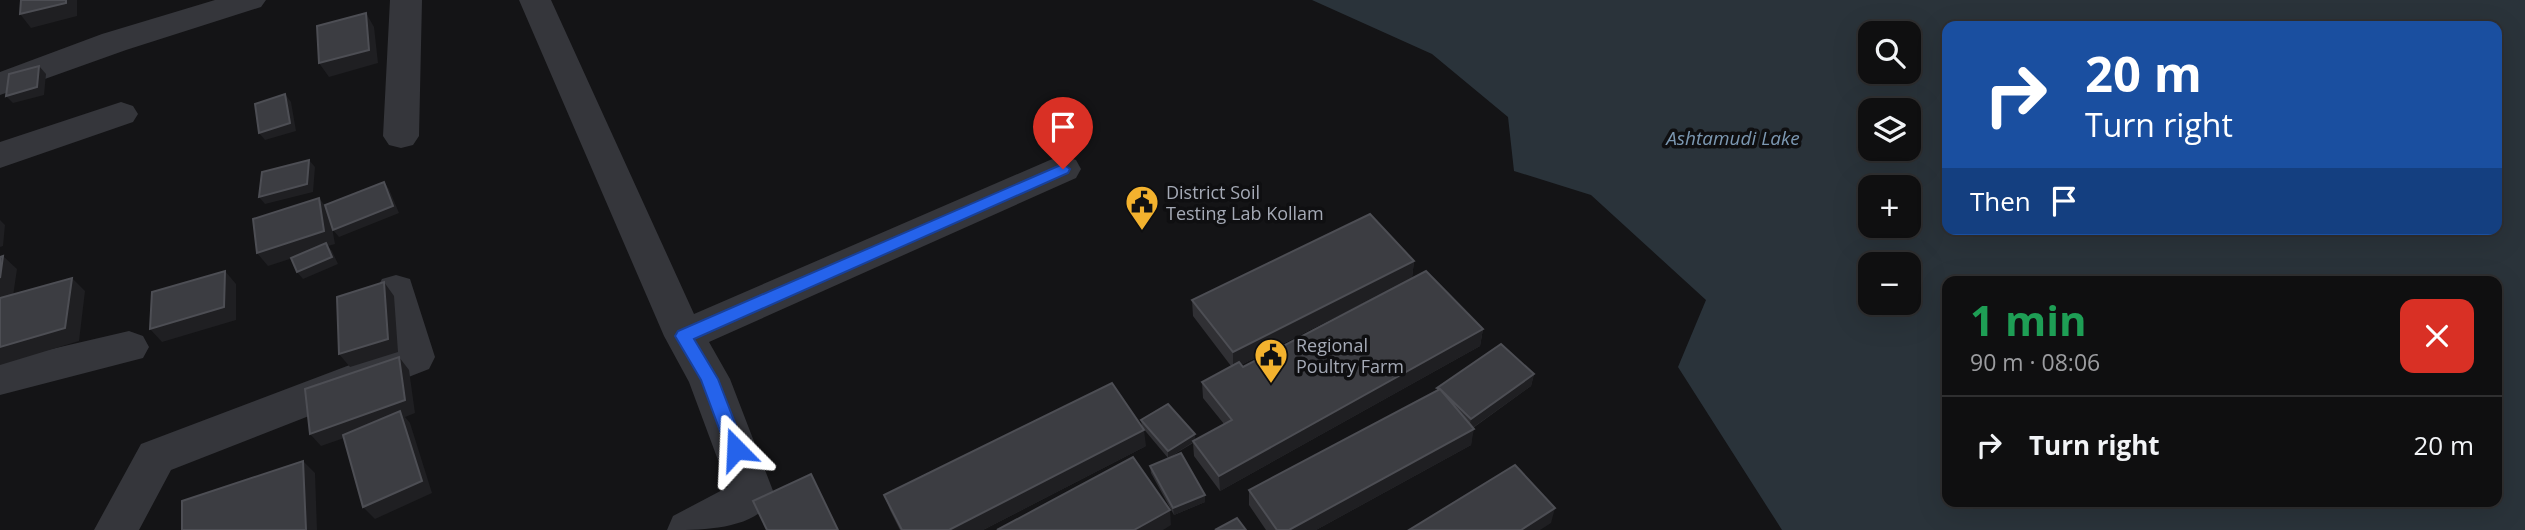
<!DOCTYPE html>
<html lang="en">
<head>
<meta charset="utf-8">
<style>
  :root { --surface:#0f0f10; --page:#1d1d1e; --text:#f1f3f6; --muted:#9b9c9f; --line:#2f2f30 }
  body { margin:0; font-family:"Open Sans",sans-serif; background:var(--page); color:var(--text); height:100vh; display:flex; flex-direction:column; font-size:26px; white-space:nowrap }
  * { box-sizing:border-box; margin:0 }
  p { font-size:23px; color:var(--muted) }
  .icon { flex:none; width:38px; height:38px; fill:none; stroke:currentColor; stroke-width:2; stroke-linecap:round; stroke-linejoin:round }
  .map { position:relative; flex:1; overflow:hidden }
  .side { position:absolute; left:1942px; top:276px; width:560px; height:231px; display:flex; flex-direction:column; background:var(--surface); border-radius:14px; box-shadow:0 7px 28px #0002,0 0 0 2px var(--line) }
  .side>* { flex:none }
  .hud { position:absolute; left:1942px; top:21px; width:560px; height:214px; border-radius:14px; box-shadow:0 7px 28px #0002,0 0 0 2px var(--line); background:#1a4fa0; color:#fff; overflow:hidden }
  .controls { position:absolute; left:1858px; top:21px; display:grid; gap:14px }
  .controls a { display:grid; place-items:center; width:63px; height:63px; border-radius:14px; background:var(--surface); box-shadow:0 7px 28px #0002,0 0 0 2px var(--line); font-size:35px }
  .pin { position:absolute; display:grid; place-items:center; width:60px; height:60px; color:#fff; margin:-72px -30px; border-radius:50% 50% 50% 0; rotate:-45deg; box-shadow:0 0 7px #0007 }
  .pin .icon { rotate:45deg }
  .me { position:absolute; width:77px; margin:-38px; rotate:339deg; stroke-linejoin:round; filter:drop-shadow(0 0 5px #0008) }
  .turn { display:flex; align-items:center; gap:24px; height:147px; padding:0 28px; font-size:32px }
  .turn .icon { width:91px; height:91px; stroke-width:2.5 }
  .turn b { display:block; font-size:49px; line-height:60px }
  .then { display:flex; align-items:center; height:66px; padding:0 28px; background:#0003; gap:14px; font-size:26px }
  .round { display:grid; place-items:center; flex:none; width:74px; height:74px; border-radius:14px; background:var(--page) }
  .headline { display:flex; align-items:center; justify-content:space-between; height:119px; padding:0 28px }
  h1 { font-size:42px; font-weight:700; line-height:52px; color:#1e9e55 }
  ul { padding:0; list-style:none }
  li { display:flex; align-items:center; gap:21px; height:98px; padding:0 28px; border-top:2px solid var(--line) }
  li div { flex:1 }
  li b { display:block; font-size:26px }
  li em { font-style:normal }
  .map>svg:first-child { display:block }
</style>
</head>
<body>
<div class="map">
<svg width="2525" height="530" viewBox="0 0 2525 530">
  <rect width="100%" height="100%" fill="#141416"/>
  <!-- water -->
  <path fill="#2a333a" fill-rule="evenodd" d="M1312,0H2525V530H1782L1678,367L1706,300L1591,195L1514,171L1508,117L1432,54ZM1948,26H2497V229H1948ZM1871,33H1909V72H1871ZM1871,110H1909V149H1871ZM1871,187H1909V226H1871ZM1871,264H1909V303H1871ZM1948,282H2497V502H1948Z"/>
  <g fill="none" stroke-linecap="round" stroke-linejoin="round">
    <!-- minor -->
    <path fill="#35363b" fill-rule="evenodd" d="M215,0H266L261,7L126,50L0,95V72L102,34Z
      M390,0H422L419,136L413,145L401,148L389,145L383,136Z
      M519,0H551L694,314L1050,160L1063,156L1076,160L1081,169L1076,178L709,342L730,379L775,496C756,530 704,530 667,530L673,516L728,487L689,382L664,336Z
      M121,102L133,106L138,114L133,122L0,168V142Z
      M396,275L410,279L435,357L429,369L171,470L139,530H94L141,444L392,349L376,290L382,279Z
      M129,331L143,336L149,347L143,358L0,395V361Z"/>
  </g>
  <!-- wall -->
  <path fill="#303034" d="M1414,261L1412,278L1241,365L1243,367L1483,329L1480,346L1220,491L1194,456L1193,443L1168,458L1142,427L1141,420L1195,440L1224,424L1203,398L1202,382L1231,366L1193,316L1192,300Z
    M1534,374L1531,386L1473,428L1471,445L1316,530H1266L1249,505V490L1437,391V388Z
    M1146,446L983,530H900L890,510L884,495Z
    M1150,466L1205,502L1174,515L1151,473Z"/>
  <!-- shaded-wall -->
  <path fill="#1f1f22" d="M66,0H77V16L31,28L20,14Z
    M366,13L374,27L378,63L329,77L319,63Z
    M39,66L46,74L44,95L13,103L6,96Z
    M285,94L291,102L296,131L265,140L259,133Z
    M309,160L315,167L313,192L265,204L259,197Z
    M384,182L389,189L399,213L339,237L333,230Z
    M319,198L329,211L335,244L328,246L332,251L338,264L303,279L297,272L327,247L268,266L257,253Z
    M0,220L5,225L3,246L0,247Z
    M3,256L17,269L12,303L0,306V278Z
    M1414,261L1412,278L1233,369V352Z
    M225,271L236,284V320L162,342L150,329Z
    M72,278L85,291L79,341L0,365V347Z
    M384,282L394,296L398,352L350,367L339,354Z
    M1483,329L1480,346L1220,491L1219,476Z
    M399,357L409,370L415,413L405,417L410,423L432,493L375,519L363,507L402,418L321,446L310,434Z
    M1534,374L1531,386L1468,431L1471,419Z
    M1474,429L1471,445L1316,530H1289Z
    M1144,430L1146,446L983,530H949Z
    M1195,434V441L1168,458V451Z
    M303,461L315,473L317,530H306Z
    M1205,495V502L1174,515L1173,508Z
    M1555,508L1551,523L1540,530H1521Z
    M1170,510L1171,525L1163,530H1134Z"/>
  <!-- building -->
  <path fill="#3c3d42" stroke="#4d4e54" stroke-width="2" d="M21,0H66V3L20,14Z
    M366,13L369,50L319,63L317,26Z
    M39,66L37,87L6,96L9,74Z
    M285,94L290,123L259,133L255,104Z
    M309,160L307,184L259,197L262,172Z
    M384,182L393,206L333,230L325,205Z
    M319,198L324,231L257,253L253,219Z
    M1370,214L1414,261L1233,352L1192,300Z
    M326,243L332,257L297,272L291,258Z
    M3,256L0,278V257Z
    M225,271L224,307L150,329L152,292Z
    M1426,271L1483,329L1219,476L1193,441L1232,420L1202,382L1239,362L1243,367Z
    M72,278L65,328L0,347V298Z
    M384,282L388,339L339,354L337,297Z
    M1501,344L1534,374L1471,419L1440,389L1437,388Z
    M399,357L405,400L310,434L305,389Z
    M1112,383L1144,430L949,530H902L884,495Z
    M1440,389L1474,429L1289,530H1277L1249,490Z
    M1168,404L1195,434L1168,451L1141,420Z
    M400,411L422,481L363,507L343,435Z
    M1181,453L1205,495L1173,508L1150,466Z
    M1133,457L1170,510L1134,530H997Z
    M303,461L306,530H182V501Z
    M1515,465L1555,508L1521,530H1409Z
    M811,474L838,530H767L753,501Z
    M1237,518L1246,530H1215Z"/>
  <!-- route -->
  <path fill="#2563eb" stroke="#184099" stroke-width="2" d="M1063,164L1070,169L1068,173L694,339L718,379L745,449L742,455H729L701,380L675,336L678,331Z"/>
  <!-- icons -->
  <defs>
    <symbol id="civic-pin" viewBox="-11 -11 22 30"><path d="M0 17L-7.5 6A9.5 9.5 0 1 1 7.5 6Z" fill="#f3b22e" stroke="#0f0f11"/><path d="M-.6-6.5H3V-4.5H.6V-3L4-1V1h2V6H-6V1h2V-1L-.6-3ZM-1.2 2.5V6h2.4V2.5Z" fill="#111"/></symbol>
  </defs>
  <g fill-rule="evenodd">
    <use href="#civic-pin" x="1123" y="183" width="38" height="52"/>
    <use href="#civic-pin" x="1252" y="336" width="38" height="52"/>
  </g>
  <g text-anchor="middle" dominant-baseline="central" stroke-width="7" stroke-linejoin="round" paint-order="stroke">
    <!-- poi labels -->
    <g font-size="18" fill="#a5aab6" stroke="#0f0f11" text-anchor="start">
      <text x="1166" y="192">District Soil<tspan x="1166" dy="21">Testing Lab Kollam</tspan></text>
      <text x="1296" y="345">Regional<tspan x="1296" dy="21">Poultry Farm</tspan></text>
    </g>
    <!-- water labels -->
    <g font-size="19" font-style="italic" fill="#7c98b2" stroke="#0f0f11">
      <text x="1733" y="138">Ashtamudi Lake</text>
    </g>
  </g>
</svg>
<div class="controls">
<a><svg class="icon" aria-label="search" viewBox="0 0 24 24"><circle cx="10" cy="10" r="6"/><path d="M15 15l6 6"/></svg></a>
<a><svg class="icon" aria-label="layers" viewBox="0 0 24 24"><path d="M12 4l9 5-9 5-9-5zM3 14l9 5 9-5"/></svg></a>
<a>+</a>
<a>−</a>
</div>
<div class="pin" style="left:1063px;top:169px;background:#d93025"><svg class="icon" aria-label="arrive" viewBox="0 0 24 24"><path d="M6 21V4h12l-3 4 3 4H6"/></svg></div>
<svg class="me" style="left:736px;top:449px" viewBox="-20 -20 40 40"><path d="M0-17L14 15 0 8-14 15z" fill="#2563eb" stroke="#fff" stroke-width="4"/></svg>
<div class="hud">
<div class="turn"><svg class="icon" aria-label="right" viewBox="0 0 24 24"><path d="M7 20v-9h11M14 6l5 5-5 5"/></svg><div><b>20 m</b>Turn right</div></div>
<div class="then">Then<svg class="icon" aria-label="arrive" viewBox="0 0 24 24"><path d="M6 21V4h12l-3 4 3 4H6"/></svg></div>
</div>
<section class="side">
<div class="headline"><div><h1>1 min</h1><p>90 m · 08:06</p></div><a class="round" style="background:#d93025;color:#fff"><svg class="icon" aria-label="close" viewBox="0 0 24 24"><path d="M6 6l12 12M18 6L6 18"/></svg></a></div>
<ul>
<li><svg class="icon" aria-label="right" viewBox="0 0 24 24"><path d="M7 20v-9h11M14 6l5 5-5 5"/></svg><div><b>Turn right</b></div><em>20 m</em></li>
</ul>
</section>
</div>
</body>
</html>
